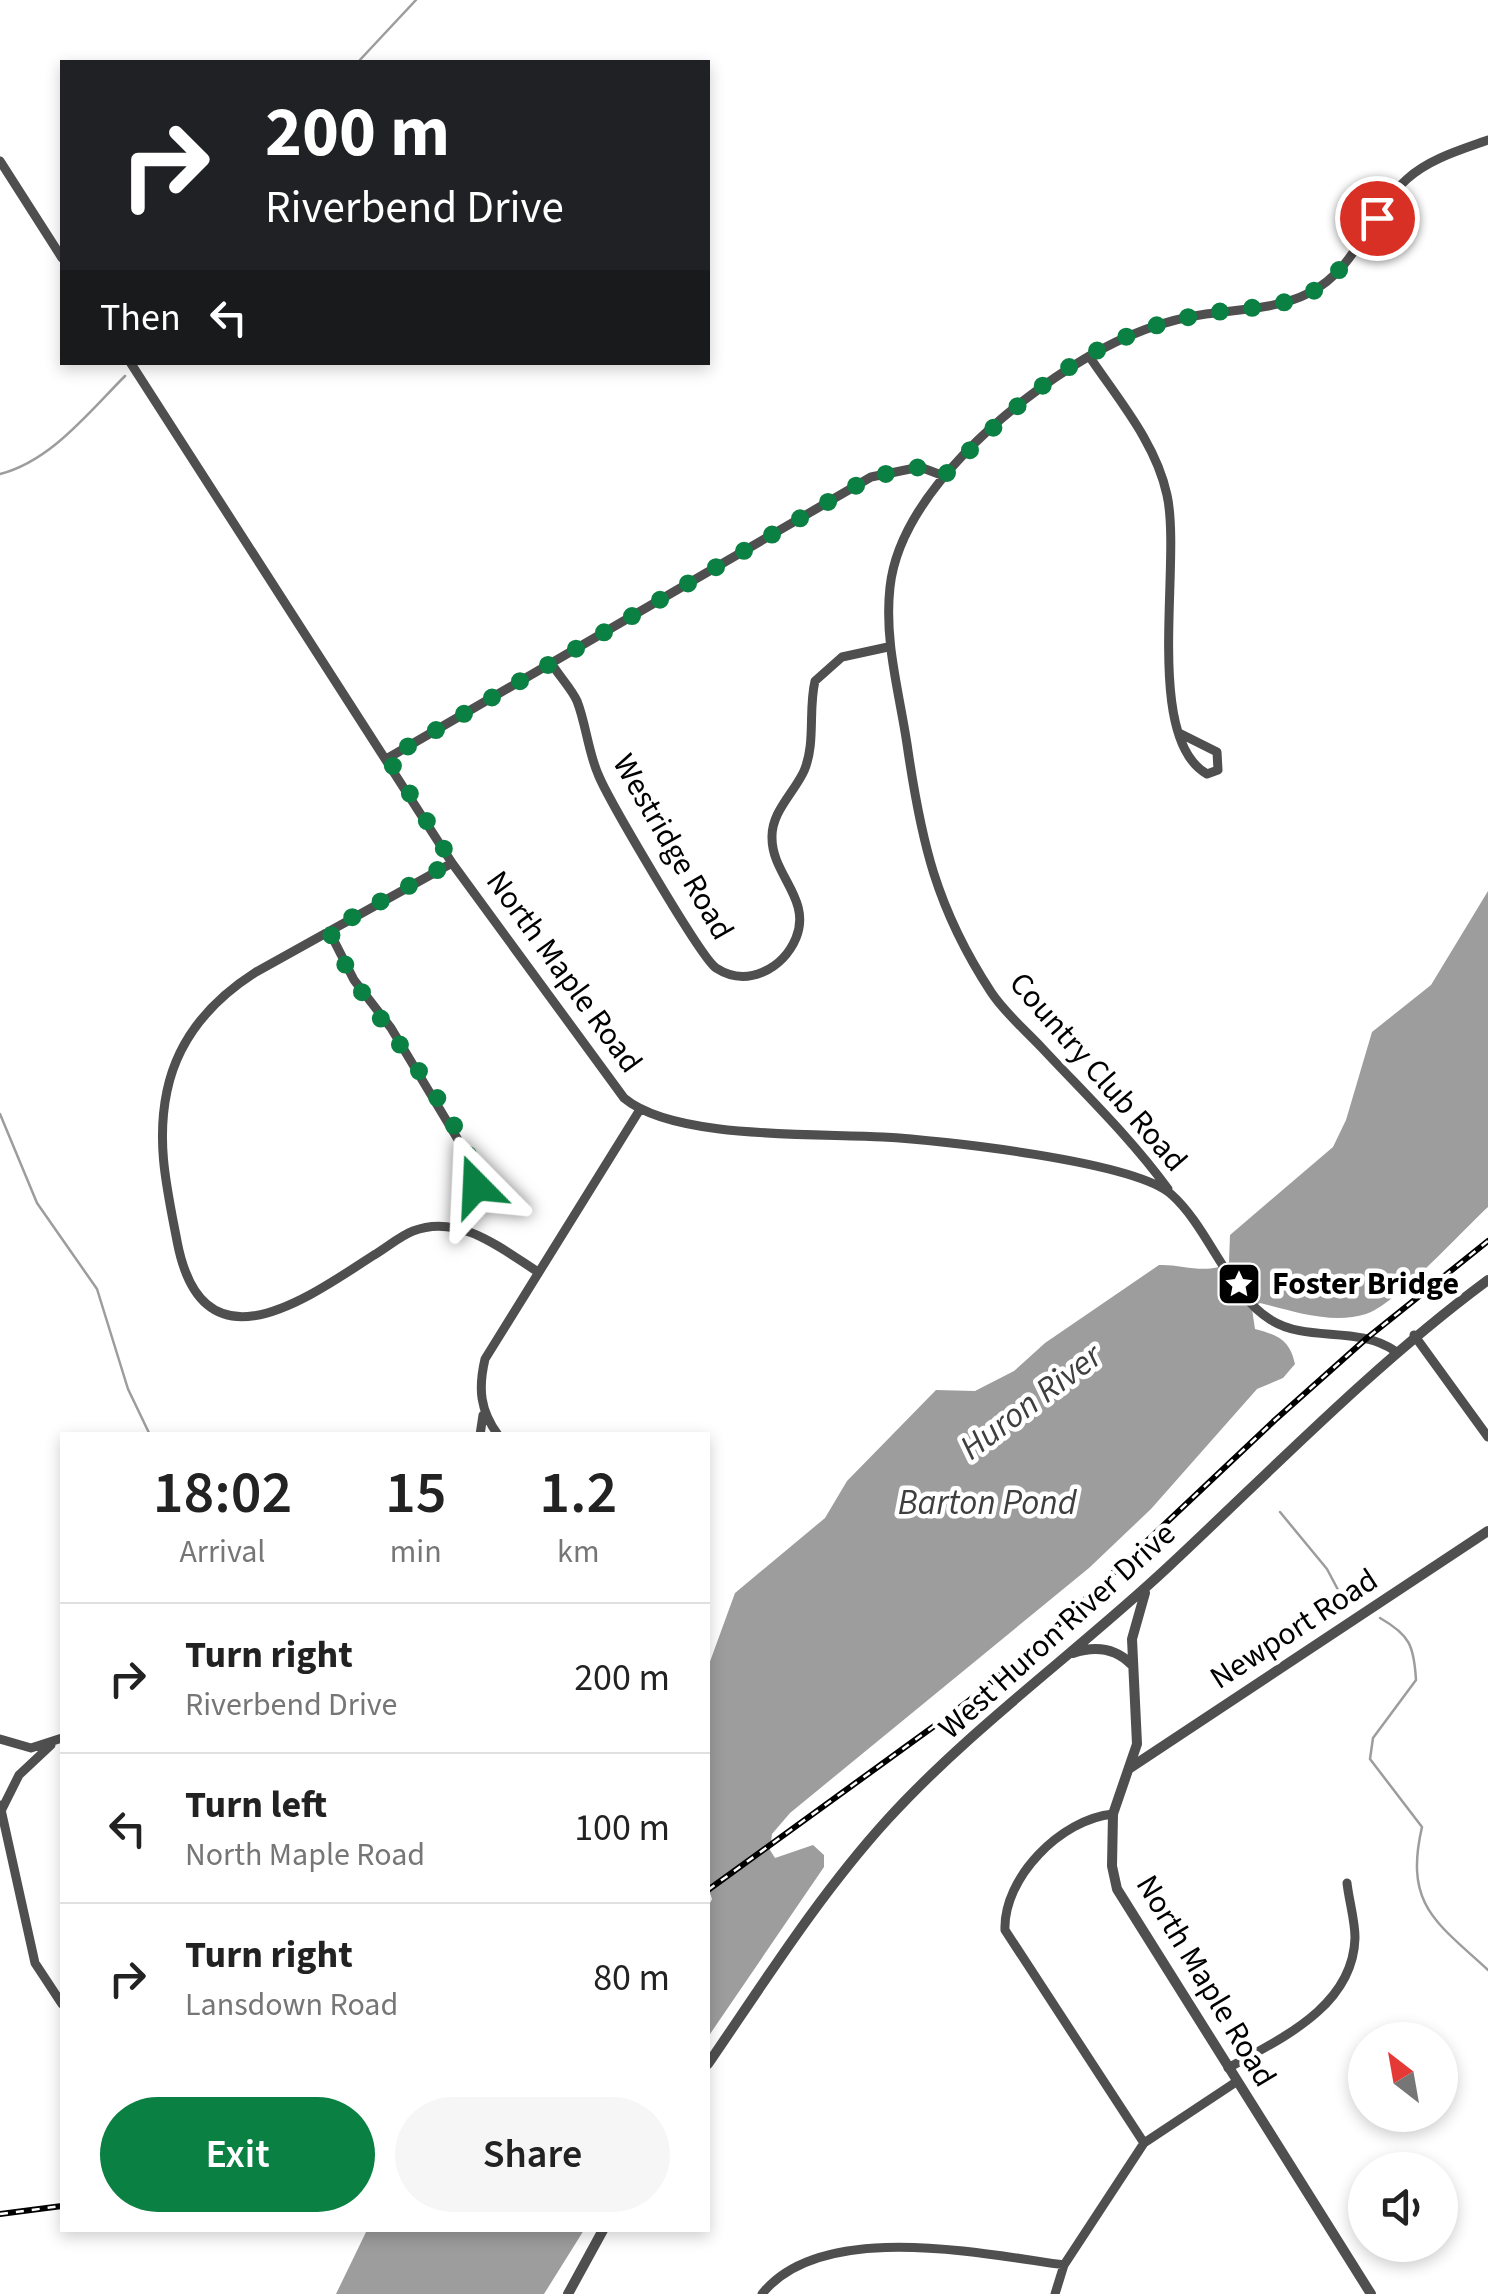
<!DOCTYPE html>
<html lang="en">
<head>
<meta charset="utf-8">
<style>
  :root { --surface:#fff; --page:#f6f6f6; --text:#222; --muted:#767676; --line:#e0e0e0; --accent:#0b8043 }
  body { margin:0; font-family:"Source Sans 3",sans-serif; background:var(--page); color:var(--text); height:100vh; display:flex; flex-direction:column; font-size:38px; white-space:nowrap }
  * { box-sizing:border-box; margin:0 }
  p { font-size:32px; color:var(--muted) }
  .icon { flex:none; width:55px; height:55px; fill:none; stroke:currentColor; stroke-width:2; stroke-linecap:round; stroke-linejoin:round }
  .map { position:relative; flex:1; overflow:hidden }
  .details { position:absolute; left:60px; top:1432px; width:650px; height:800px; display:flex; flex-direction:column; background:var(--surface); border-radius:0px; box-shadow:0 5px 15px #0003 }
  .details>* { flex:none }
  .banner { position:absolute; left:60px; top:60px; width:650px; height:305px; border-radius:0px; box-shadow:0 5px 15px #0003; background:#202124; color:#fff; overflow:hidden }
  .needle { width:65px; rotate:329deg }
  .fabs { position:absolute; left:1348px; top:2022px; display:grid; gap:20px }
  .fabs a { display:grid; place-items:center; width:110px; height:110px; border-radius:50%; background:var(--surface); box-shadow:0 5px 15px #0003; font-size:50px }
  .pin { position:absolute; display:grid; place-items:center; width:85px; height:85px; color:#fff; margin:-42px; border:5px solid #fff; border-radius:50%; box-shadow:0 2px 10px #0007 }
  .me { position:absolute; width:110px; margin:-55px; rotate:339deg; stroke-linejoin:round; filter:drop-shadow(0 0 8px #0008) }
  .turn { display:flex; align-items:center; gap:35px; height:210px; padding:0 40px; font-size:45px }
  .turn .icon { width:130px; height:130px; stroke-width:2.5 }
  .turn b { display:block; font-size:70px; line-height:85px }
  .then { display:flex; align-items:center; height:95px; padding:0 40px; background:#0003; gap:20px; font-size:38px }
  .eta { display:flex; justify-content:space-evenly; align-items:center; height:170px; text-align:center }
  .eta b { font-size:60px; font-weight:600; line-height:70px }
  .button { display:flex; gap:20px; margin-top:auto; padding:20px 40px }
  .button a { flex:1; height:115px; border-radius:60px; background:var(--accent); color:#fff; font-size:40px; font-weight:600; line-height:115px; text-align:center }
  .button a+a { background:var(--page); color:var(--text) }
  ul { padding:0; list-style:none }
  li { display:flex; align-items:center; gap:30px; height:150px; padding:0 40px; border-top:2px solid var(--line) }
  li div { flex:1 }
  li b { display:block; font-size:38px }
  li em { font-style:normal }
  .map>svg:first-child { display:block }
</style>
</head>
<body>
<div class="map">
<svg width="1488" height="2294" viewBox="0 0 1488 2294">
  <rect width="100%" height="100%" fill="#fff"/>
  <!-- water -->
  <path fill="#9d9d9d" d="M1488,891V1207C1462,1231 1395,1305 1366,1314C1332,1325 1293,1311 1260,1303L1252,1309L1255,1329C1278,1335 1290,1340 1295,1364L1283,1378L1257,1389L1151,1509L1089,1568L790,1813L772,1834L770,1850L775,1858L813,1845L824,1855V1867L708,2037V1907L712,1899L708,1887V1667L735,1593L825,1518L847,1481L936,1390L975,1391L1014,1371L1045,1343L1159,1265C1183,1264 1208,1276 1229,1262L1230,1235L1333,1147L1346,1120L1372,1032L1431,985Z
    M367,2230H584L544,2294H336Z"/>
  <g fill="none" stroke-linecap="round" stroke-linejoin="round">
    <!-- stream -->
    <path stroke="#9d9d9d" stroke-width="2.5" d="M358,62L416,0
      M139,364L141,362
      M0,474C51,461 89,412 125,376
      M0,1114L37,1203L97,1289L128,1389L150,1435
      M1280,1512L1327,1569L1346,1605
      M1380,1618C1410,1635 1414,1646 1416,1680L1373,1738L1370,1759L1422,1827C1404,1905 1436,1922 1488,1970"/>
    <!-- minor -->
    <path stroke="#4f4f4f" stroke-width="9" d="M0,161L62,258
      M1089,356C1118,399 1156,443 1167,495C1182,562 1143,738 1207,774L1218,770L1217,752L1179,733
      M130,362L452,863L624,1098C674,1140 816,1133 883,1137C938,1140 1136,1161 1172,1195C1208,1227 1230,1296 1271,1320C1308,1343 1357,1325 1395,1351
      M552,664C559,676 571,688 577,701C586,724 588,751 598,774C607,797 701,958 716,968C747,988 783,969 796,938C812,899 772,875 772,838C771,812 794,793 804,771C816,743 808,710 815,681L842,657L888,647
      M388,758L871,477L920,467L944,476
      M452,863L256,972C212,1000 178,1038 167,1091C156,1143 167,1189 177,1241C202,1373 302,1302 374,1255C386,1248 400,1236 413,1231C459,1213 502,1249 538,1272
      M329,931L354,980L391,1028L475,1168L476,1185L466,1229
      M1168,1189C1130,1137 1085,1094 1042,1048C1025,1030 1004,1012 991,992C936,908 921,841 907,744C899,691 884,641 890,587C900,495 1011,402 1086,358C1123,336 1164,320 1206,314C1240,309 1278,309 1309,293C1356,270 1370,213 1407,179C1429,159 1460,150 1488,140
      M1414,1335L1488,1437
      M480,1435L483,1415
      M498,1435C480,1410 478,1389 485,1359L639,1111
      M0,1739L31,1748L62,1738
      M0,1805L35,1963L62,2004
      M2,1809L19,1775L51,1745
      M1113,1814C1061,1819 1003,1878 1005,1930L1144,2143
      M1228,2068C1280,2039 1353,2007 1355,1938C1355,1920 1349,1901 1347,1883
      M762,2294C821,2219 983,2254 1064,2265
      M1055,2294L1064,2265L1144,2143L1236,2082"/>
    <!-- tertiary -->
    <path stroke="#4f4f4f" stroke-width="10" d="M1145,1593L1132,1639L1137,1744L1113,1814L1112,1866L1117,1889L1371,2294
      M1073,1653C1094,1646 1114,1647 1131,1664
      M1130,1768L1488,1531
      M708,2064C765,1981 819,1895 887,1820C972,1727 1076,1653 1168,1567C1273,1469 1372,1366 1488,1280
      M568,2294L603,2230"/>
    <defs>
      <path id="rail" d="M708,1890L966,1703L1040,1642L1275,1420L1367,1338L1488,1241
        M0,2214L62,2206"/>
    </defs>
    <!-- rail casing -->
    <use href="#rail" stroke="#000" stroke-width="6"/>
    <!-- rail -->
    <use href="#rail" stroke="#fff" stroke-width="2.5" stroke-dasharray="8" stroke-linecap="butt"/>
  </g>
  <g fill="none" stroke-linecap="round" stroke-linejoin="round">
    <!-- route -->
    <path stroke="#0b8043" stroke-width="18" stroke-dasharray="0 32.4" d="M476,1186C473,1129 385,1030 354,980C344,964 337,947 329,930L452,862L388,758L871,477L920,467L944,476C996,424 1050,370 1119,340C1144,328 1172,320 1199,315C1241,306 1289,311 1324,284C1347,266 1361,241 1377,218"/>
  </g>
  <!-- icons -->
  <defs>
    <symbol id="sight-square" viewBox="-11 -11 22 22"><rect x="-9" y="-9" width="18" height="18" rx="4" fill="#000" stroke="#fff"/><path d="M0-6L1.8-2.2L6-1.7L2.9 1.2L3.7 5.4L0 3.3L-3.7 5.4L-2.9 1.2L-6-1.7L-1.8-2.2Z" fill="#fff"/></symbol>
  </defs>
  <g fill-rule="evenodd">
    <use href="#sight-square" x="1214" y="1259" width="50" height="50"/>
  </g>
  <g text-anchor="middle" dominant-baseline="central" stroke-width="9" stroke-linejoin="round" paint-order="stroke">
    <!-- street labels -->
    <g font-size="32" fill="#000" stroke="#fff">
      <text transform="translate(673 847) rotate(60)">Westridge Road</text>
      <text transform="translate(564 972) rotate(54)">North Maple Road</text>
      <text transform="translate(1098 1072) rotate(49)">Country Club Road</text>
      <text transform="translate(1294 1629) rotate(-33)">Newport Road</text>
      <text transform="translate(1057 1631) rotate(-42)">West Huron River Drive</text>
      <text transform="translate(1206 1981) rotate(59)">North Maple Road</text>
    </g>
    <!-- poi labels -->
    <g font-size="32" font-weight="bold" fill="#000" stroke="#fff" text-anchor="start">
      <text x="1272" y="1284">Foster Bridge</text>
    </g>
    <!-- water labels -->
    <g font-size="35" font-style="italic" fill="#3e3e3e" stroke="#fff">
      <text transform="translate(1031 1402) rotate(-37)">Huron River</text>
      <text x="987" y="1503">Barton Pond</text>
    </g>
  </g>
</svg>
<div class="fabs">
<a><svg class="needle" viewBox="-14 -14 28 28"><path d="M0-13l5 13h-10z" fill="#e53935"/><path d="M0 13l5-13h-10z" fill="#767676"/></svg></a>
<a><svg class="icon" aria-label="sound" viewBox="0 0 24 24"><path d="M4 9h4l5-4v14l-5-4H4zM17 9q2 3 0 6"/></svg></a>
</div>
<div class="pin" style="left:1377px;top:218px;background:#d93025"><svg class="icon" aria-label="arrive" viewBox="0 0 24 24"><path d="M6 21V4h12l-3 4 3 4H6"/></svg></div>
<svg class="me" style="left:476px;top:1186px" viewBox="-20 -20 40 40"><path d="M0-17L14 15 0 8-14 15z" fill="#0b8043" stroke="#fff" stroke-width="4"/></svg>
<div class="banner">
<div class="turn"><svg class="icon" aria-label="right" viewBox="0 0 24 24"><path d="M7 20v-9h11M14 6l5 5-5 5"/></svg><div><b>200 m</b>Riverbend Drive</div></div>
<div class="then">Then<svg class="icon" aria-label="left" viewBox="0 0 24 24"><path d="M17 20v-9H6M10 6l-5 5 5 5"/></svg></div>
</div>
<section class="details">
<div class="eta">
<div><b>18:02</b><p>Arrival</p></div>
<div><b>15</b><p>min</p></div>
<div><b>1.2</b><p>km</p></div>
</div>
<ul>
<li><svg class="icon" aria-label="right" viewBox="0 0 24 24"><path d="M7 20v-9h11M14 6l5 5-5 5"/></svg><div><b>Turn right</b><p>Riverbend Drive</p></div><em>200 m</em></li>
<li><svg class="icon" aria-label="left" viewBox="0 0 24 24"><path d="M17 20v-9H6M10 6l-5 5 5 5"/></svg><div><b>Turn left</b><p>North Maple Road</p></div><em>100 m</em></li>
<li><svg class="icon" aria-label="right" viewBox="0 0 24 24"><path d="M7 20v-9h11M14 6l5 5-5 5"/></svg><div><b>Turn right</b><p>Lansdown Road</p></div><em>80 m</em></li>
</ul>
<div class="button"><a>Exit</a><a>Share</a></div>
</section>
</div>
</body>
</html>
